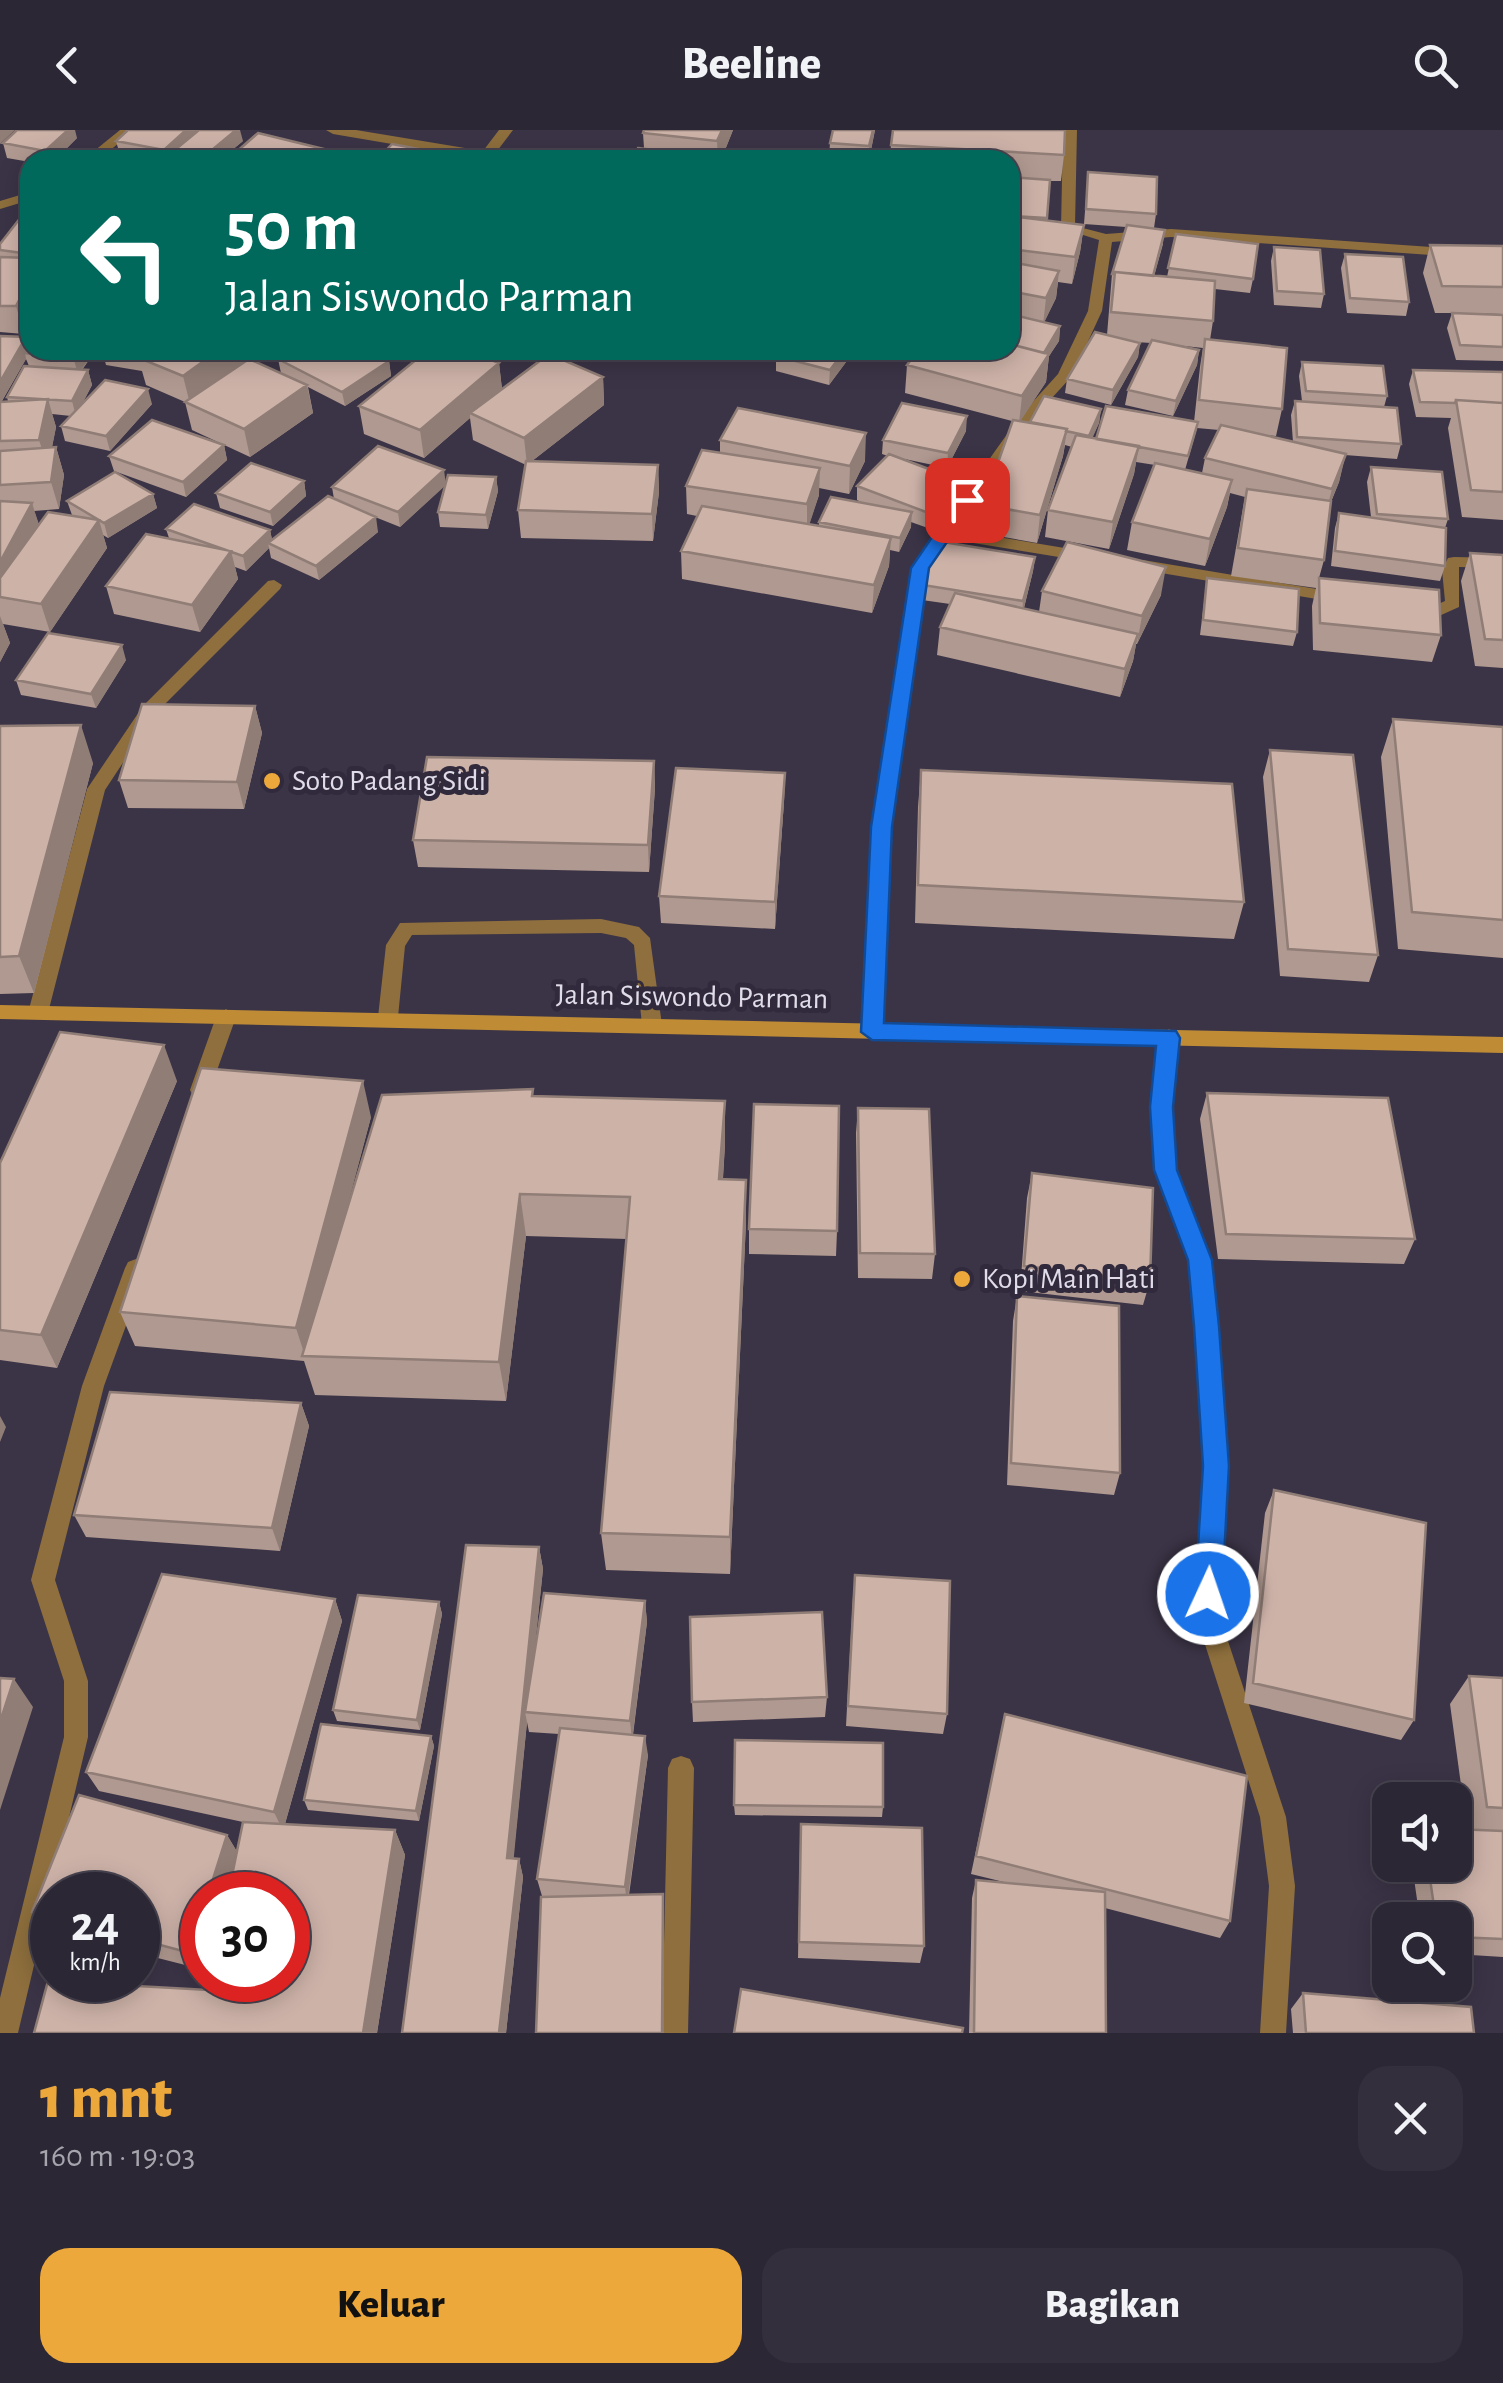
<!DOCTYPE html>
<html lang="id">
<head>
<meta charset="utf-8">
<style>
  :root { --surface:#2c2735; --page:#342f3d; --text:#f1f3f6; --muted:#a6a5ad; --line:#484450; --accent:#eda83b }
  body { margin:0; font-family:"Alegreya Sans",sans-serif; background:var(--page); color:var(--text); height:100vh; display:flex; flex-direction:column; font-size:38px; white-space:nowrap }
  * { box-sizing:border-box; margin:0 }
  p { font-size:32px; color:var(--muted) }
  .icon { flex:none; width:55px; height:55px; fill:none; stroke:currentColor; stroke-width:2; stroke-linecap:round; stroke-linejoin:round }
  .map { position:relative; height:1903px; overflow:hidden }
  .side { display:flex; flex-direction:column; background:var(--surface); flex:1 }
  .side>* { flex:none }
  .banner { position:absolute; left:20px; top:20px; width:1000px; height:210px; border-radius:30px; box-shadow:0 5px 25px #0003,0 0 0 2px var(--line); background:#00695c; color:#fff; overflow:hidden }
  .fabs { position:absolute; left:1372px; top:1652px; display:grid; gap:20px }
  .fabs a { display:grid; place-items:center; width:100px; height:100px; border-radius:20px; background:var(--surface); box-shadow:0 5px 25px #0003,0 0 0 2px var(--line); font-size:50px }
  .speed { position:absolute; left:30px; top:1742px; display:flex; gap:20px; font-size:50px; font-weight:700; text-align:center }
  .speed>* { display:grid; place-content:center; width:130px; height:130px; border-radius:50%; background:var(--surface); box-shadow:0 5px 25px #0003,0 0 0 2px var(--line); line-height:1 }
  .speed small { font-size:25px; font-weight:400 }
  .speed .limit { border:15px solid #d22; background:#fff; color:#111 }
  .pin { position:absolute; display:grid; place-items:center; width:85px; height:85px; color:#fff; margin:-42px; border-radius:20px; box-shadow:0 5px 15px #0006 }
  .me { position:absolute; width:110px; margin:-55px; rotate:3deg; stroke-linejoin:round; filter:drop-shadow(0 0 8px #0008) }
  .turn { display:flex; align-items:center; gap:35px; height:210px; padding:0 40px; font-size:45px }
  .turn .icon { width:130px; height:130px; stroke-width:2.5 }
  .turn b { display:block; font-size:70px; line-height:85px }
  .round { display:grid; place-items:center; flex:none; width:105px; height:105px; border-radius:30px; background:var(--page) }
  .head { display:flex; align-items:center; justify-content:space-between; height:170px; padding:0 40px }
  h1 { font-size:60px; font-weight:800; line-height:75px; color:var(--accent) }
  .cta { display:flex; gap:20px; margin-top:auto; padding:20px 40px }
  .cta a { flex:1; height:115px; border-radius:30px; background:var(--accent); color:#111; font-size:40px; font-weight:800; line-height:115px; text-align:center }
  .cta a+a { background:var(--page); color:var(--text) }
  header { display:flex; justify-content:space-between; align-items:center; height:130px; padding:0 40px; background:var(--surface); font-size:45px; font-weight:800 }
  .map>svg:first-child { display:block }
</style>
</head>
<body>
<header><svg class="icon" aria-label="back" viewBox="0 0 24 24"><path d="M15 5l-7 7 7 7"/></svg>Beeline<svg class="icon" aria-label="search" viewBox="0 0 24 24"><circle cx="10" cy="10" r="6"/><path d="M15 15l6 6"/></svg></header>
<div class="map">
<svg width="1503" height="1903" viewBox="0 0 1503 1903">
  <rect width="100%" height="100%" fill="#3b3447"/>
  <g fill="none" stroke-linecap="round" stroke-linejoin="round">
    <!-- lane -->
    <path fill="#8e6f3d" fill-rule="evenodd" d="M601,789L639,797L650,808L662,895L659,900H645L642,895L634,815L626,808L601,803L412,805L405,816L398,887L388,895L378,887L386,815L400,793Z"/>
    <!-- street -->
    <path fill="#8e6f3d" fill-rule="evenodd" d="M120,0H135L98,30H83Z
      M326,0H356L483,21L499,0H513L491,29L486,30L333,4Z
      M1063,0H1077L1075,96L1106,104L1171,99L1503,122V130L1171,107L1112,112L1102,181L1072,246L1030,292L955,400L1089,422L1097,427L1089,432L949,409L928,438L891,697L882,901L872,909L862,901L873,697L912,438L1020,286L1058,244L1088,181L1099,110L1061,98Z
      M30,62V70L0,79V71Z
      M1454,427L1503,428V438L1459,437V477L1439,486L1408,484V476L1436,475L1445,471L1442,440L1448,428Z
      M1143,430L1341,463L1349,468L1341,473L1137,439L1135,435Z
      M274,450L282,455L280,459L155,584L105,660L48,883L45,888H31L28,883L87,659L143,576L268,451Z
      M226,879L236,887L210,960L207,966H193L190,960L216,887Z
      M1169,899L1179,907L1172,977L1176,1040L1211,1130L1227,1336L1220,1464L1226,1505L1286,1687L1295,1756L1286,1903H1260L1269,1756L1260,1687L1202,1505L1196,1464L1205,1336L1189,1130L1156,1040L1152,977L1159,907Z
      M136,1129L144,1132L147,1138L104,1256L55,1450L88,1551V1607L18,1903H0V1868L64,1607V1551L31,1450L82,1256L125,1138L128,1132Z
      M681,1626L690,1629L694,1638L688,1903H662L668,1638L672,1629Z"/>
    <!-- secondary -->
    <path fill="#bf8c35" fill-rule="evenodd" d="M0,875L1503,907V923L0,889Z"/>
  </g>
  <!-- wall -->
  <path fill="#b09990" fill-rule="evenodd" d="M733,0L721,30H632L644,18L643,3Z
    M833,0H875L869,30L829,27L830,13Z
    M77,8L55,30H30V32L7,28L3,13Z
    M116,11H243L220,30H146L120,25Z
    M891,15L1064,25L1061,51H1050L1046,90L1084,95L1080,122L1072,154L1058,152L1056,168L1044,192L1060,196L1059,211L1049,226L1046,252L1020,291L1030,293L1101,279L1099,293L1092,308L1096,309L1194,292L1200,237L1203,218L1175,215L1199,220L1197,235L1173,286L1125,275L1128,260L1151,213L1136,212L1140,213L1138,227L1111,275L1065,263L1067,249L1107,205L1112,144L1126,97L1084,94L1088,42L1156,84L1154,98L1163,114L1154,146L1167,147L1176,104L1253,149L1250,163L1215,159L1213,191L1210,210L1282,279L1276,306L1264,305L1293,312L1291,285L1295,271H1302L1299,246L1302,232L1387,266L1384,277L1401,314L1397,329L1345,325L1339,352L1331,372L1324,430L1319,448L1441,505L1432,532L1313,520L1312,476L1316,458L1231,446L1245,367L1230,363L1227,377L1205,436L1127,420L1132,392L1155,335L1136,332L1134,344L1109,419L1045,407L1048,380L1072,317L1065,315L1063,326L1037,413L981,403L983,375L1012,291L905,263L907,235L1010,220V30H890ZM1197,298L1219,300L1205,328L1202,343L1185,340Z
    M30,79V192L24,204L0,202V114Z
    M1430,115L1503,116V184L1459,183L1503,185V231L1456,230L1447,198L1452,183H1435L1423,143Z
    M1274,117L1324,164L1321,178L1274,175L1271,131Z
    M1345,124L1409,172L1406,186L1347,183L1341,138Z
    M0,206L26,207L30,220H96L82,240H88L92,255L82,274H152L110,321L65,311L61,296L71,286L52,284L56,297L52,317H56L64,345L59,379L34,381L39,395L72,385L67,371L153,364L157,378L108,408L103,405L107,418L50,502L3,494L10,513L0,532ZM26,229L29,236L7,267L8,271H2Z
    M102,220H263L250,229L281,243L278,229L389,231L391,246L345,276L308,257L313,283L250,327L192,300L185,272L146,255L142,241L106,235Z
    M377,220H406L395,228Z
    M584,220H615L608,228Z
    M781,220H855L829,255L776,241V226Z
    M499,233L502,259L603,247L604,275L532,331L658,335L659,362L653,411L521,408L518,380L526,335L473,310L470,288L424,328L364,304L359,276Z
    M1413,240L1503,242V390L1462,387L1448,298L1451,288L1416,287L1409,254Z
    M966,301L947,338L900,328L958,350L956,364L925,397L911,392V397L899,422L890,420L889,436L872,483L682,449L681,421L697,386L687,384L686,356L720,323V310L865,331L849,364L819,358V365L809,394L819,396V392L865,374L857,370V356L888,326L882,324L883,310Z
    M224,315L227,330L186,367L114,341L109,326Z
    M1371,337L1448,389L1445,398V436L1440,451L1331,436L1335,398L1339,383L1371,387L1367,352Z
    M496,347L498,361L488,399L440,397L438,382L445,355L400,397L370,385L378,402L319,450L271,428L269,418L246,441L235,437L238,449L200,502L114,484L106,456L169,408L166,399L270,400L272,410L334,369L332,357L446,353Z
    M304,351L306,366L273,396L220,378L216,363Z
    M1470,423L1503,425V538L1475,536L1461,451Z
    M1035,427L1033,441L1024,478L1039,482L1042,461L1161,465L1137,514H1136L1133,531L1120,567L937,525L940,497L950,474L922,470L923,455Z
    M1207,448L1297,502L1293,516L1200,505Z
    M126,530L96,578L21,565L16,550Z
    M255,576L262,603L244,679L128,678L119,650Z
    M1393,589L1503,597V828L1398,819L1381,627Z
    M0,596L93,633L34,863L0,864Z
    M1270,620L1378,825L1369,852L1280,846L1263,647Z
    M654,631L655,658L649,742L418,737L413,710Z
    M921,640L1244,772L1234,809L915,793L918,677Z
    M785,643L784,671L775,799L661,793L659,766Z
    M177,951L57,1238L0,1230V1033Z
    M1207,963L1415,1109L1404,1134L1218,1129L1200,989Z
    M534,966L725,971V1014L723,1049L746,1092L730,1444L606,1440L601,1403L627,1109L526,1106L506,1271L315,1265L304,1231L135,1216L120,1182L371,987L346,1080Z
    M858,978L935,1124L932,1149L858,1148L856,1003Z
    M1032,1043L1150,1151L1143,1175L1020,1161L1027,1068Z
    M749,1099L837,1101L836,1126L749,1124Z
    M1017,1166L1120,1343L1114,1365L1007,1355L1013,1191Z
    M301,1273L309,1296L280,1421L86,1407L74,1385Z
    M1274,1360L1414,1590L1401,1610L1244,1573L1265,1383Z
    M539,1417L543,1439L534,1524L645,1471L647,1492L633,1605L648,1625L629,1765L663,1764L664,1781L542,1766L537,1749L559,1604L529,1602L527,1592L513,1729H519L523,1747L506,1903H402Z
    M162,1444L335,1469L342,1491L285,1694L395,1700L405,1725L377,1903H34L48,1851L208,1860L210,1850H288V1765H228L235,1732L224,1765H202L201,1839L138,1823V1765H52V1801L46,1799L32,1782L79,1665L227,1705L237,1722L243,1692L99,1661L86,1642Z
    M853,1466L947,1584L943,1604L846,1596Z
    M439,1472L442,1484L420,1600L337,1591L333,1580Z
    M1469,1546L1503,1548V1827L1455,1824V1790H1420L1412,1735H1455L1467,1699L1450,1574Z
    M827,1567L825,1587L693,1592L692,1572Z
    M1005,1584L1230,1791L1220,1808L1105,1778L1106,1903H969L972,1768L976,1750L1008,1753L971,1744Z
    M431,1606L434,1616L419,1691L308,1680L304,1670Z
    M734,1675L883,1677L882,1687L735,1685Z
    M800,1712L924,1816L920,1833L798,1828Z
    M1303,1863L1474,1903H1293L1291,1879Z"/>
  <!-- shaded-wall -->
  <path fill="#907d76" d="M0,0H15L0,14Z
    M68,0H75L77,8L55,30H48L45,21Z
    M186,0H201L171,23L172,30H167L164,20Z
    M236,0H240L243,11L220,30H200Z
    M722,0H733L721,30H718L717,11Z
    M873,0H875L869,30V16Z
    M332,21L334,30H323Z
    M1084,95L1080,122L1072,154L1075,127Z
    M1059,141L1056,168L1043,195L1046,168Z
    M30,149V192L24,204L16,176Z
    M1060,196L1059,211L1049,226L1046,252L1019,293L1022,266L1043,224Z
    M26,207L31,222L25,223L26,229L0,274V252Z
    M1140,213L1138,227L1111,275L1113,260Z
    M82,220H96L78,244L74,230Z
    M219,220H263L190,274L183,246Z
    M393,220H406L395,228Z
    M845,220H855L829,255L830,240Z
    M1199,220L1197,235L1173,286L1176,271Z
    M389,231L391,246L345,276L342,262Z
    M499,233L502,260L470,283V288L424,328L420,300Z
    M88,240L92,255L76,286L72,271Z
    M603,247L604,275L527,335L524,308Z
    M307,255L313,283L250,327L244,299Z
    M148,259L152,274L110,321L106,306Z
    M48,269L56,297L48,337L39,310Z
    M1101,279L1099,293L1087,320L1089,306Z
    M967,286L966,301L947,338L948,323Z
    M1067,299L1063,326L1037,413L1040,385Z
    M866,303L865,331L849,364L850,336Z
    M224,315L227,330L186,367L183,352Z
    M1139,316L1134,344L1109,419L1113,392Z
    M56,317L64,345L59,379L51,352Z
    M1346,324L1339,352L1325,386L1332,359Z
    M658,335L659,362L653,411L652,384Z
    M820,338L819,365L807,402V374Z
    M444,340L446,355L400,397L398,382Z
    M496,347L498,361L488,399L486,385Z
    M958,350L956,364L925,397L926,382Z
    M1232,350L1227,377L1205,436L1210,409Z
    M304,351L306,366L273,396L270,382Z
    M153,364L157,378L108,408L104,393Z
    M32,373L41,401L0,467V432Z
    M912,382L911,397L899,422L900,408Z
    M376,387L378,402L319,450L316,436Z
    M99,390L107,418L50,502L41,474Z
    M270,400L273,414L268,413L269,418L246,441L243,426Z
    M891,408L889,436L872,483L874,455Z
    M231,421L238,449L200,502L192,475Z
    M1035,427L1033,441L1022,486L1023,471Z
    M1166,437L1161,465L1137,514L1142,486Z
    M0,486L10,513L0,532Z
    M1138,504L1133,531L1120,567L1125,539Z
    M122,515L126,530L96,578L91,564Z
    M255,576L262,603L244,679L237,652Z
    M81,595L93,633L34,863L19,826Z
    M654,631L655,658L649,742L648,715Z
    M785,643L784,671L775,799V772Z
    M164,915L177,951L57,1238L41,1205Z
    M363,951L371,987L308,1226H305L296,1198Z
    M725,971V1014L720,1091L719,1049Z
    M746,1050V1092L730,1444V1407Z
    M520,1064L526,1106L506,1271L499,1232Z
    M301,1273L309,1296L280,1421L272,1398Z
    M0,1286L6,1297L0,1312Z
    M539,1417L543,1439L528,1583L525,1582L527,1592L512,1746L507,1728Z
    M335,1469L342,1491L283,1701L274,1682Z
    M645,1471L647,1492L632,1610L630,1591Z
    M439,1472L442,1484L420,1600L417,1590Z
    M14,1549L33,1577L0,1680V1592Z
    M431,1606L434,1616L419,1691L416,1681Z
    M645,1606L648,1625L627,1774L625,1757Z
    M395,1700L405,1725L377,1903H363Z
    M227,1705L238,1723L224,1765H208Z
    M519,1729L523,1747L506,1903H499Z
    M663,1764L664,1781V1903H662Z
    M202,1783V1835L201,1839L190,1823Z"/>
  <!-- building -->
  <path fill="#cdb2a8" stroke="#907d76" stroke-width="2.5" d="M17,0H68L45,21L3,13Z
    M128,0H186L164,20L116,11Z
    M199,0H236L200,30L171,23Z
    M644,0H722L717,11L643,3Z
    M833,0H873L869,16L830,13Z
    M893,0H1065L1064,25L891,15Z
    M258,3L332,21L323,30H227Z
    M392,14L451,25L447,30H377Z
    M638,18L711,27L709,30H632Z
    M105,25L136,30H101Z
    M493,28L534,30H492Z
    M1088,42L1157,47L1156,84L1086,79Z
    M1010,47L1050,50L1047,88L1010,86Z
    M28,78L30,79V124L0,120V114Z
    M1010,86L1084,95L1075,127L1010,119Z
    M1127,95L1165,100L1153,146L1115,142L1114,144H1112Z
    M1176,104L1258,114L1253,149L1168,138Z
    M1430,115L1503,116V157L1442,156Z
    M1274,117L1320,120L1324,164L1277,161Z
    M1345,124L1403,127L1409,172L1350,168Z
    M0,127L30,128V149L16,176H0Z
    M1010,132L1059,141L1046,168L1010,161Z
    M1115,142L1215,151L1213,191L1111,182Z
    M1452,183L1503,185V217L1460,215Z
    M1010,184L1060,196L1044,223L1010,214Z
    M1095,202L1140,213L1113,260L1067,249Z
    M0,206L26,207L0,252Z
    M1205,209L1287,218L1282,279L1199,270Z
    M1152,210L1199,220L1176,271L1128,260Z
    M1010,214L1049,224L1022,266L907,235L918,220H1010Z
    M30,216V220H82L74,230L25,223Z
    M102,220H150L140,227Z
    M150,220H219L183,246L139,228Z
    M292,220H367L389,231L342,262L278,229Z
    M428,220H465L499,233L420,300L359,276Z
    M781,220H845L830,240L776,226Z
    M549,224L603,247L524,308L470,283Z
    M249,229L307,255L244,299L185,272Z
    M1302,232L1383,236L1387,266L1306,261Z
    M24,236L88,240L72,271L7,267Z
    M1413,240L1503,242V273L1456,270L1455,273L1420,272Z
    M105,250L148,259L106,306L61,296Z
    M1044,266L1101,279L1089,306L1066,301L1067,299L1030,292Z
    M48,269L39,310L0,311V272Z
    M1456,270L1503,273V362L1471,360Z
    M1295,271L1397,278L1401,314L1297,307Z
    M902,273L967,286L948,323L883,310Z
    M1106,276L1198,292L1188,326L1096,309Z
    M738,278L866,303L850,336L720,310Z
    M152,290L224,315L183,352L109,326Z
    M1013,290L1067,299L1040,385L983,375Z
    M1221,295L1346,324L1332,359L1205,328Z
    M1076,305L1139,316L1113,392L1048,380Z
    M378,316L444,340L398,382L332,357Z
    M56,317L51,352L0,355V321Z
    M702,320L820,338L807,374L686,356Z
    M889,324L958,350L926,382L857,356Z
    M526,331L658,335L652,384L518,380Z
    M251,333L304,351L270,382L216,363Z
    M1155,333L1232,350L1210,409L1132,392Z
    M1371,337L1442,342L1448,389L1377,384Z
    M115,342L153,364L104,393L67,371Z
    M448,345L496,347L486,385L438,382Z
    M1247,359L1331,371L1324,430L1238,418Z
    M328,366L376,387L316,436L268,413Z
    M831,367L912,382L900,408L819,392Z
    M0,371L32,373L0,432Z
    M194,374L270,400L243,426L166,399Z
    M702,376L891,408L874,455L681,421Z
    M48,382L99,390L41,474L0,467V448Z
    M1339,383L1446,398L1445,436L1335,421Z
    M146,404L231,421L192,475L106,456Z
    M937,411L1035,427L1023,471L923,455Z
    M1067,412L1166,437L1142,486L1042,461Z
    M1470,423L1503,425V510L1485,509Z
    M1207,448L1299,459L1297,502L1203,490Z
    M1319,448L1439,460L1441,505L1320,493Z
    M955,463L1138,504L1125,539L940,497Z
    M48,503L122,515L91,564L16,550Z
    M142,574L255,576L237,652L119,650Z
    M1393,589L1503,597V790L1412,782Z
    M81,595L19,826L0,827V596Z
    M1270,620L1353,625L1378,825L1288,819Z
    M427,627L654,631L648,715L413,710Z
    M676,638L785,643L775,772L659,766Z
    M921,640L1232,654L1244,772L918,755Z
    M60,902L164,915L41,1205L0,1200V1033Z
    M201,938L363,951L296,1198L120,1182Z
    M533,959L532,966L725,971L719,1049L746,1050L730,1407L601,1403L630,1067L520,1064L499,1232L302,1226L382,965Z
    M1207,963L1388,968L1415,1109L1226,1104Z
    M754,974L839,976L837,1101L749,1099Z
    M858,978L929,979L935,1124L860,1123Z
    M1032,1043L1153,1058L1150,1151L1024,1136Z
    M1017,1166L1119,1176L1120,1343L1011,1333Z
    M110,1262L301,1273L272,1398L74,1385Z
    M1274,1360L1426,1393L1414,1590L1253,1553Z
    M466,1415L539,1417L507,1728L519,1729L499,1903H402Z
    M162,1444L335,1469L274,1682L86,1642Z
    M855,1445L950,1451L947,1584L848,1576Z
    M544,1463L645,1471L630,1591L525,1582Z
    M358,1465L439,1472L417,1590L333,1580Z
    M822,1482L827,1567L692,1572L690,1487Z
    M1469,1546L1503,1548V1678L1487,1677Z
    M0,1548L14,1549L0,1592Z
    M1005,1584L1247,1646L1230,1791L976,1726Z
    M321,1594L431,1606L416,1681L304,1670Z
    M560,1598L645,1606L625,1757L537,1749Z
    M735,1610L883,1613V1677L734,1675Z
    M79,1665L227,1705L208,1765H202V1783L190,1823L138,1809V1765H52V1788L32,1782Z
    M243,1692L395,1700L363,1903H34L48,1851L208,1860L210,1850H288V1765H228Z
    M801,1694L922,1698L924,1816L799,1812Z
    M1455,1699L1503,1701V1809L1455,1807V1790H1436L1428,1735H1455Z
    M976,1750L1105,1762L1106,1903H974Z
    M663,1764L662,1903H536L541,1767Z
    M741,1859L963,1898L962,1903H734Z
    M1303,1863L1471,1877L1474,1903H1306Z"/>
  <!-- route -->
  <path fill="#1a73e8" stroke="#114b97" stroke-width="2.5" d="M960,366L976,370L929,438L892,697L884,893L1176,901L1180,908L1173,977L1177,1040L1212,1130L1219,1196L1229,1336L1222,1464L1218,1472L1208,1476L1199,1472L1195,1464L1203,1336L1194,1196L1188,1130L1154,1040L1150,977L1156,916L872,910L861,902L871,697L911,438Z"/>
  <!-- markers -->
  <g fill="#eda83b" stroke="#302a3c" stroke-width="4">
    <circle cx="272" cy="651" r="10"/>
    <circle cx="962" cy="1149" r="10"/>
  </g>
  <g text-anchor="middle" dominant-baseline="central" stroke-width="10" stroke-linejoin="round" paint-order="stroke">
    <!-- poi labels -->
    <g font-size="30" fill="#e1dce9" stroke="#302a3c" text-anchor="start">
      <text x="292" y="651">Soto Padang Sidi</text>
      <text x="982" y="1149">Kopi Main Hati</text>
    </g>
    <!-- street labels -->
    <g font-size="30" fill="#e1dce9" stroke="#302a3c">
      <text transform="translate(692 867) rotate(1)">Jalan Siswondo Parman</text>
    </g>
  </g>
</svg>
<div class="fabs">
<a><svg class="icon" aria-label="sound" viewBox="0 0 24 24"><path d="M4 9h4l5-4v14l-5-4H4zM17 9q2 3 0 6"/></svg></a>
<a><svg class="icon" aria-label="search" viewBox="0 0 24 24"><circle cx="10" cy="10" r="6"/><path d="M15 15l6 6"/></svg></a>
</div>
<div class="speed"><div>24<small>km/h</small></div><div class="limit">30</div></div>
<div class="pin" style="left:967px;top:370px;background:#d93025"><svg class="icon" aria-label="arrive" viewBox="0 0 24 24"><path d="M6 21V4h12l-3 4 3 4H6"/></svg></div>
<svg class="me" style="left:1208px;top:1464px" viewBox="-20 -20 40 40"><circle r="17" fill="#1a73e8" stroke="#fff" stroke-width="3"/><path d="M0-11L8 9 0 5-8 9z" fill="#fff"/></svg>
<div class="banner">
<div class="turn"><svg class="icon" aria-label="left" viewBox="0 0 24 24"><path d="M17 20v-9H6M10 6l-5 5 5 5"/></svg><div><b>50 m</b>Jalan Siswondo Parman</div></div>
</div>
</div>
<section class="side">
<div class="head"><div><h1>1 mnt</h1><p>160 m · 19:03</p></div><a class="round"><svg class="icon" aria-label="close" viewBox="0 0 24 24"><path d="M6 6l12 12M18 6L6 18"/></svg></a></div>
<div class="cta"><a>Keluar</a><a>Bagikan</a></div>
</section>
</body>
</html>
